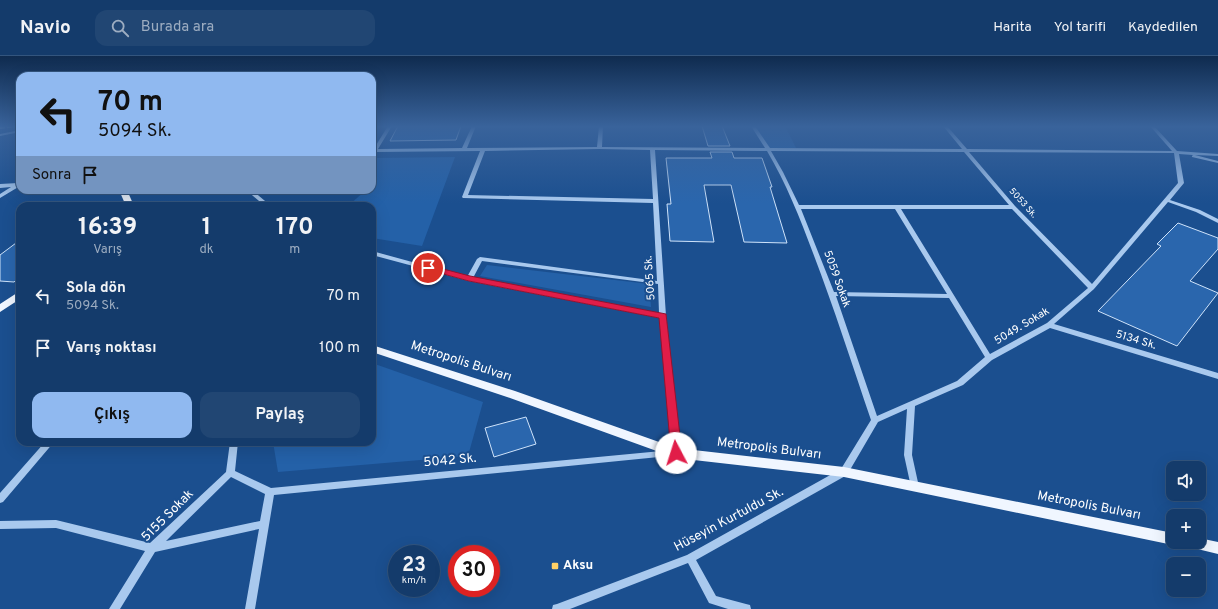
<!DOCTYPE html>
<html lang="tr">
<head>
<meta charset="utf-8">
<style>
  :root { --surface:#143b6b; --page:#214673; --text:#f1f3f6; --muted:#9dadc1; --line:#33557e; --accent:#90b9f0 }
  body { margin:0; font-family:Overpass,sans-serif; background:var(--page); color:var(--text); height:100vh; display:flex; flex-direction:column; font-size:15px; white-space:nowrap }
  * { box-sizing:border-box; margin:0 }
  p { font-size:13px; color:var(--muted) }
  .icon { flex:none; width:22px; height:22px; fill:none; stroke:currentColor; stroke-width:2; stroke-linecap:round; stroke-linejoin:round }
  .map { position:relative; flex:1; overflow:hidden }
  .side { position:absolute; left:16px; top:146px; width:360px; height:244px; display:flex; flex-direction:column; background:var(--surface); border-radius:12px; box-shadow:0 4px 16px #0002,0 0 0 1px var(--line) }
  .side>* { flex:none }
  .hud { position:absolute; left:16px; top:16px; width:360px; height:122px; border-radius:12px; box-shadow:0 4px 16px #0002,0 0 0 1px var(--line); background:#90b9f0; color:#111; overflow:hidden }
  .buttons { position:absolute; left:1166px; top:405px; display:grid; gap:8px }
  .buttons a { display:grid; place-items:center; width:40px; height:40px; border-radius:8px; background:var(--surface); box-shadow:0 4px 16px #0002,0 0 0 1px var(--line); font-size:20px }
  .speed { position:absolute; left:388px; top:489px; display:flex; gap:8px; font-size:20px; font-weight:700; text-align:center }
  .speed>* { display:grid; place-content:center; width:52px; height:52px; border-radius:50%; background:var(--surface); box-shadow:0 4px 16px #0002,0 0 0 1px var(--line); line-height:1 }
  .speed small { font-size:10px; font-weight:400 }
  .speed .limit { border:6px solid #d22; background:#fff; color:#111 }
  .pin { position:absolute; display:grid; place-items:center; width:34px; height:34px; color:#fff; margin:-17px; border:2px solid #fff; border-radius:50%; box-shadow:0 1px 4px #0007 }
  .me { position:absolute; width:44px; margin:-22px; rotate:355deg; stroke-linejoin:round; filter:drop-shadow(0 0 3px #0008) }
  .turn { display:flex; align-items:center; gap:14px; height:84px; padding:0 16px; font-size:18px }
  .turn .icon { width:52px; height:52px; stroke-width:2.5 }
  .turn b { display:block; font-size:28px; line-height:34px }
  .then { display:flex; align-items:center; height:38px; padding:0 16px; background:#0003; gap:8px; font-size:15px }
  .eta { display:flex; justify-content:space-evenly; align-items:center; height:68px; text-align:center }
  .eta b { font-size:24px; font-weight:700; line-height:28px }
  .cta { display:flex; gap:8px; margin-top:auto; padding:8px 16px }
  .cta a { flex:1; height:46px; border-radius:12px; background:var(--accent); color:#111; font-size:16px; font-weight:700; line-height:46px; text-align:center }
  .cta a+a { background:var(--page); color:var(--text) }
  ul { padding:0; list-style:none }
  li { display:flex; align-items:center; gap:12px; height:52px; padding:0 16px }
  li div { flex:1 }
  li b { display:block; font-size:15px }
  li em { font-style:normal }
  header { display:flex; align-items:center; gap:24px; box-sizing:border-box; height:56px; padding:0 20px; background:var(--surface); border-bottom:1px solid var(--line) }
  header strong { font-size:19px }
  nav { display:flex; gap:22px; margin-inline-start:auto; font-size:14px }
  .search { width:280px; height:36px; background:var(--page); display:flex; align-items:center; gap:10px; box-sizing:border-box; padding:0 14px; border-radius:12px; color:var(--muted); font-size:15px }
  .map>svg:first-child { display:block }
</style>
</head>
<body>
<header>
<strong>Navio</strong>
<div class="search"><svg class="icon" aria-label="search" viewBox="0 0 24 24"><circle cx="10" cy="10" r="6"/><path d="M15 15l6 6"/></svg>Burada ara</div>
<nav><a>Harita</a><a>Yol tarifi</a><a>Kaydedilen</a></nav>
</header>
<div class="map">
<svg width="1218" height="553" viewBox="0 0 1218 553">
  <rect width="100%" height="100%" fill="#1b4f8f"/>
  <!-- green -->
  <path fill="#2461a8" d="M753,70H785L796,92L769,93Z
    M455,101L422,190L372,182V150H348L366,134H372V102Z
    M487,209L649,228L651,251L480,220Z
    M372,307L483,346L468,400L278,416L273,386H372Z"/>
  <!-- building -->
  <path fill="#2a66ad" stroke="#cfe3fa" d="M398,70H461L456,84L390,85Z
    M702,70H722L730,90H708Z
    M710,96H732L734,102H762L772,131H770L787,187L744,186L731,129H704L714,186L670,185L667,148H671L666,102H712Z
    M1178,167L1218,182V193L1190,225L1218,237L1177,290L1098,255L1161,190L1157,188Z
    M20,184V221L14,226L0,225V199Z
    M526,361L536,388L494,401L485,372Z"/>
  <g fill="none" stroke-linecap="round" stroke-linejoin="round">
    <!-- minor -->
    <path fill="#a9c9ee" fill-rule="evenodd" d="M388,70H392L378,93L462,92L472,70H476L467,92L597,91L599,70H603L602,91L765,92L751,70H755L770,92L962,93L943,70H947L967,93L1172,95L1150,70H1154L1177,95L1218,98V100L1195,99L1218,105V107L1192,101V100L1193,99L1179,98L1184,127L1170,144L1200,154L1218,163V167L1196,156L1168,146L1094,233L1054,268L1218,317V323L1050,272L992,304L963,329L915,350L912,399L919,431L918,434L915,435L912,434L911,431L904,399L907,353L878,366L847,419L696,504L716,540L746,548L750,549L751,553H728L709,547L688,507L570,553H552L553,549L557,548L687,499L841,413L871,364C852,308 834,252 813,197C800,162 786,127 767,95L655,94L666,260L680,397L679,399L274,439L255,553H245L259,473L155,496L120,553H109L145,495L56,472L0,473V465L56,464L150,487L226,416L230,386H238L235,415L271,432L672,394L660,262L469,225L372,199V195L467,221L477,203L480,201L657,225L653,147L463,142L462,141L480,95L372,96V94H373ZM599,93L650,94L653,143L468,139L485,95ZM771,95L964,96L1009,149H799L783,116ZM969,96L1174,97L1178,127L1092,228L1015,150ZM801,153H895L947,238L834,236ZM901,153H1012L1088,232L1047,267L990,298ZM482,205L658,228L659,257L473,222ZM836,240L949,242L985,301L957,325L877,360ZM231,421L265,438L260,465L166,485Z
      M20,74V76L0,80V78Z
      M18,127L20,128V130L0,142V138L11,131L0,132V128Z
      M74,134H85C82,136 77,136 74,134Z
      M246,134H252L271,150H265Z
      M45,386H54L3,446L0,447V437Z"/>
    <!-- major -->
    <path fill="#f0f6ff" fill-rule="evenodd" d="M119,134H127L134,150H126Z
      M20,235V243L0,256V248Z
      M372,289L515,335L676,392L844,411L1173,477V486H1178L1173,489L844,421L676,402L507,341L372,296Z
      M1199,482L1218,486V498L1185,490L1183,486H1199Z"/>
    <!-- rail -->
    <path stroke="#fff" stroke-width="2" stroke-dasharray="5 2" stroke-linecap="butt" d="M0,72L16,70"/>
  </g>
  <!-- sky -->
  <linearGradient id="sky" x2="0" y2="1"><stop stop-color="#0f2b4f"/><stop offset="0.48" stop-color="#39639b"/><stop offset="1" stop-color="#39639b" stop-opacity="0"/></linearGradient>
  <rect width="1218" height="147" fill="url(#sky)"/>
  <!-- route -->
  <path fill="#e11d48" stroke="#92132f" d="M428,209L470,220L666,258L682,397L680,400L676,401L672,400L671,397L659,262L469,225L425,213V210Z"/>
  <!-- markers -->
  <rect fill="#ffd166" stroke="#1b4f8f" stroke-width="1.5" x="551" y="506" width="8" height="8" rx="2"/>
  <g text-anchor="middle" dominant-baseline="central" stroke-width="4" stroke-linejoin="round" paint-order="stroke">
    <!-- far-street labels -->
    <g font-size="9" fill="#fff" stroke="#1b4f8f">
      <text transform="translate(1023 147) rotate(48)">5053 Sk.</text>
    </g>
    <!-- street labels -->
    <g font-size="11" fill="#fff" stroke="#1b4f8f">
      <text transform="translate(650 222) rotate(-94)">5065 Sk.</text>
      <text transform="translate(837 223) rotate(70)">5059 Sokak</text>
      <text transform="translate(1022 270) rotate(-31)">5049. Sokak</text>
      <text transform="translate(1136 284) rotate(17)">5134 Sk.</text>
    </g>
    <!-- near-street labels -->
    <g font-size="13" fill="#fff" stroke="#1b4f8f">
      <text transform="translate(461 306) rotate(18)">Metropolis Bulvarı</text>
      <text transform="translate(769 393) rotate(7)">Metropolis Bulvarı</text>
      <text transform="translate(450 405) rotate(-5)">5042 Sk.</text>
      <text transform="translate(1089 450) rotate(11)">Metropolis Bulvarı</text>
      <text transform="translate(168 460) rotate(-45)">5155 Sokak</text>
      <text transform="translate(729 464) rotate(-28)">Hüseyin Kurtuldu Sk.</text>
    </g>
    <!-- near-poi labels -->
    <g font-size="13" font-weight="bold" fill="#fff" stroke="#1b4f8f" text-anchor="start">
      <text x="563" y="510">Aksu</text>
    </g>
  </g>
</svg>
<div class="buttons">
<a><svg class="icon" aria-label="sound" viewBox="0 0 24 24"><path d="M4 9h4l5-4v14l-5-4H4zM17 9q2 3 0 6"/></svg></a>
<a>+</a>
<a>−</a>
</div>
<div class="speed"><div>23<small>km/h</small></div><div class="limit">30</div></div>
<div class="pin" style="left:428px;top:212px;background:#d93025"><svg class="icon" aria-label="arrive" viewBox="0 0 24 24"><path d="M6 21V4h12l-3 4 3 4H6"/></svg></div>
<svg class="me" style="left:676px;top:397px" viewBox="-20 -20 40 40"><circle r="19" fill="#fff"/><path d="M0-13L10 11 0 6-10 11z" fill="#e11d48"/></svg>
<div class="hud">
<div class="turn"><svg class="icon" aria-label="left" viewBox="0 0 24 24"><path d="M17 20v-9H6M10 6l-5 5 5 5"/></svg><div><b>70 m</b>5094 Sk.</div></div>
<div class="then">Sonra<svg class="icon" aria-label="arrive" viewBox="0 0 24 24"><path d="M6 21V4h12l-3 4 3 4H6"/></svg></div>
</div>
<section class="side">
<div class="eta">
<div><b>16:39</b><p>Varış</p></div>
<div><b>1</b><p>dk</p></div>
<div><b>170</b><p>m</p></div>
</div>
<ul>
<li><svg class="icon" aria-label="left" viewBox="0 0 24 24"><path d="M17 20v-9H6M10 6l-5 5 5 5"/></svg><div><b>Sola dön</b><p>5094 Sk.</p></div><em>70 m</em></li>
<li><svg class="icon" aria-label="arrive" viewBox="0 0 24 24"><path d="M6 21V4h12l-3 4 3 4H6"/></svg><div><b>Varış noktası</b></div><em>100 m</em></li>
</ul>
<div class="cta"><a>Çıkış</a><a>Paylaş</a></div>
</section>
</div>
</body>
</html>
